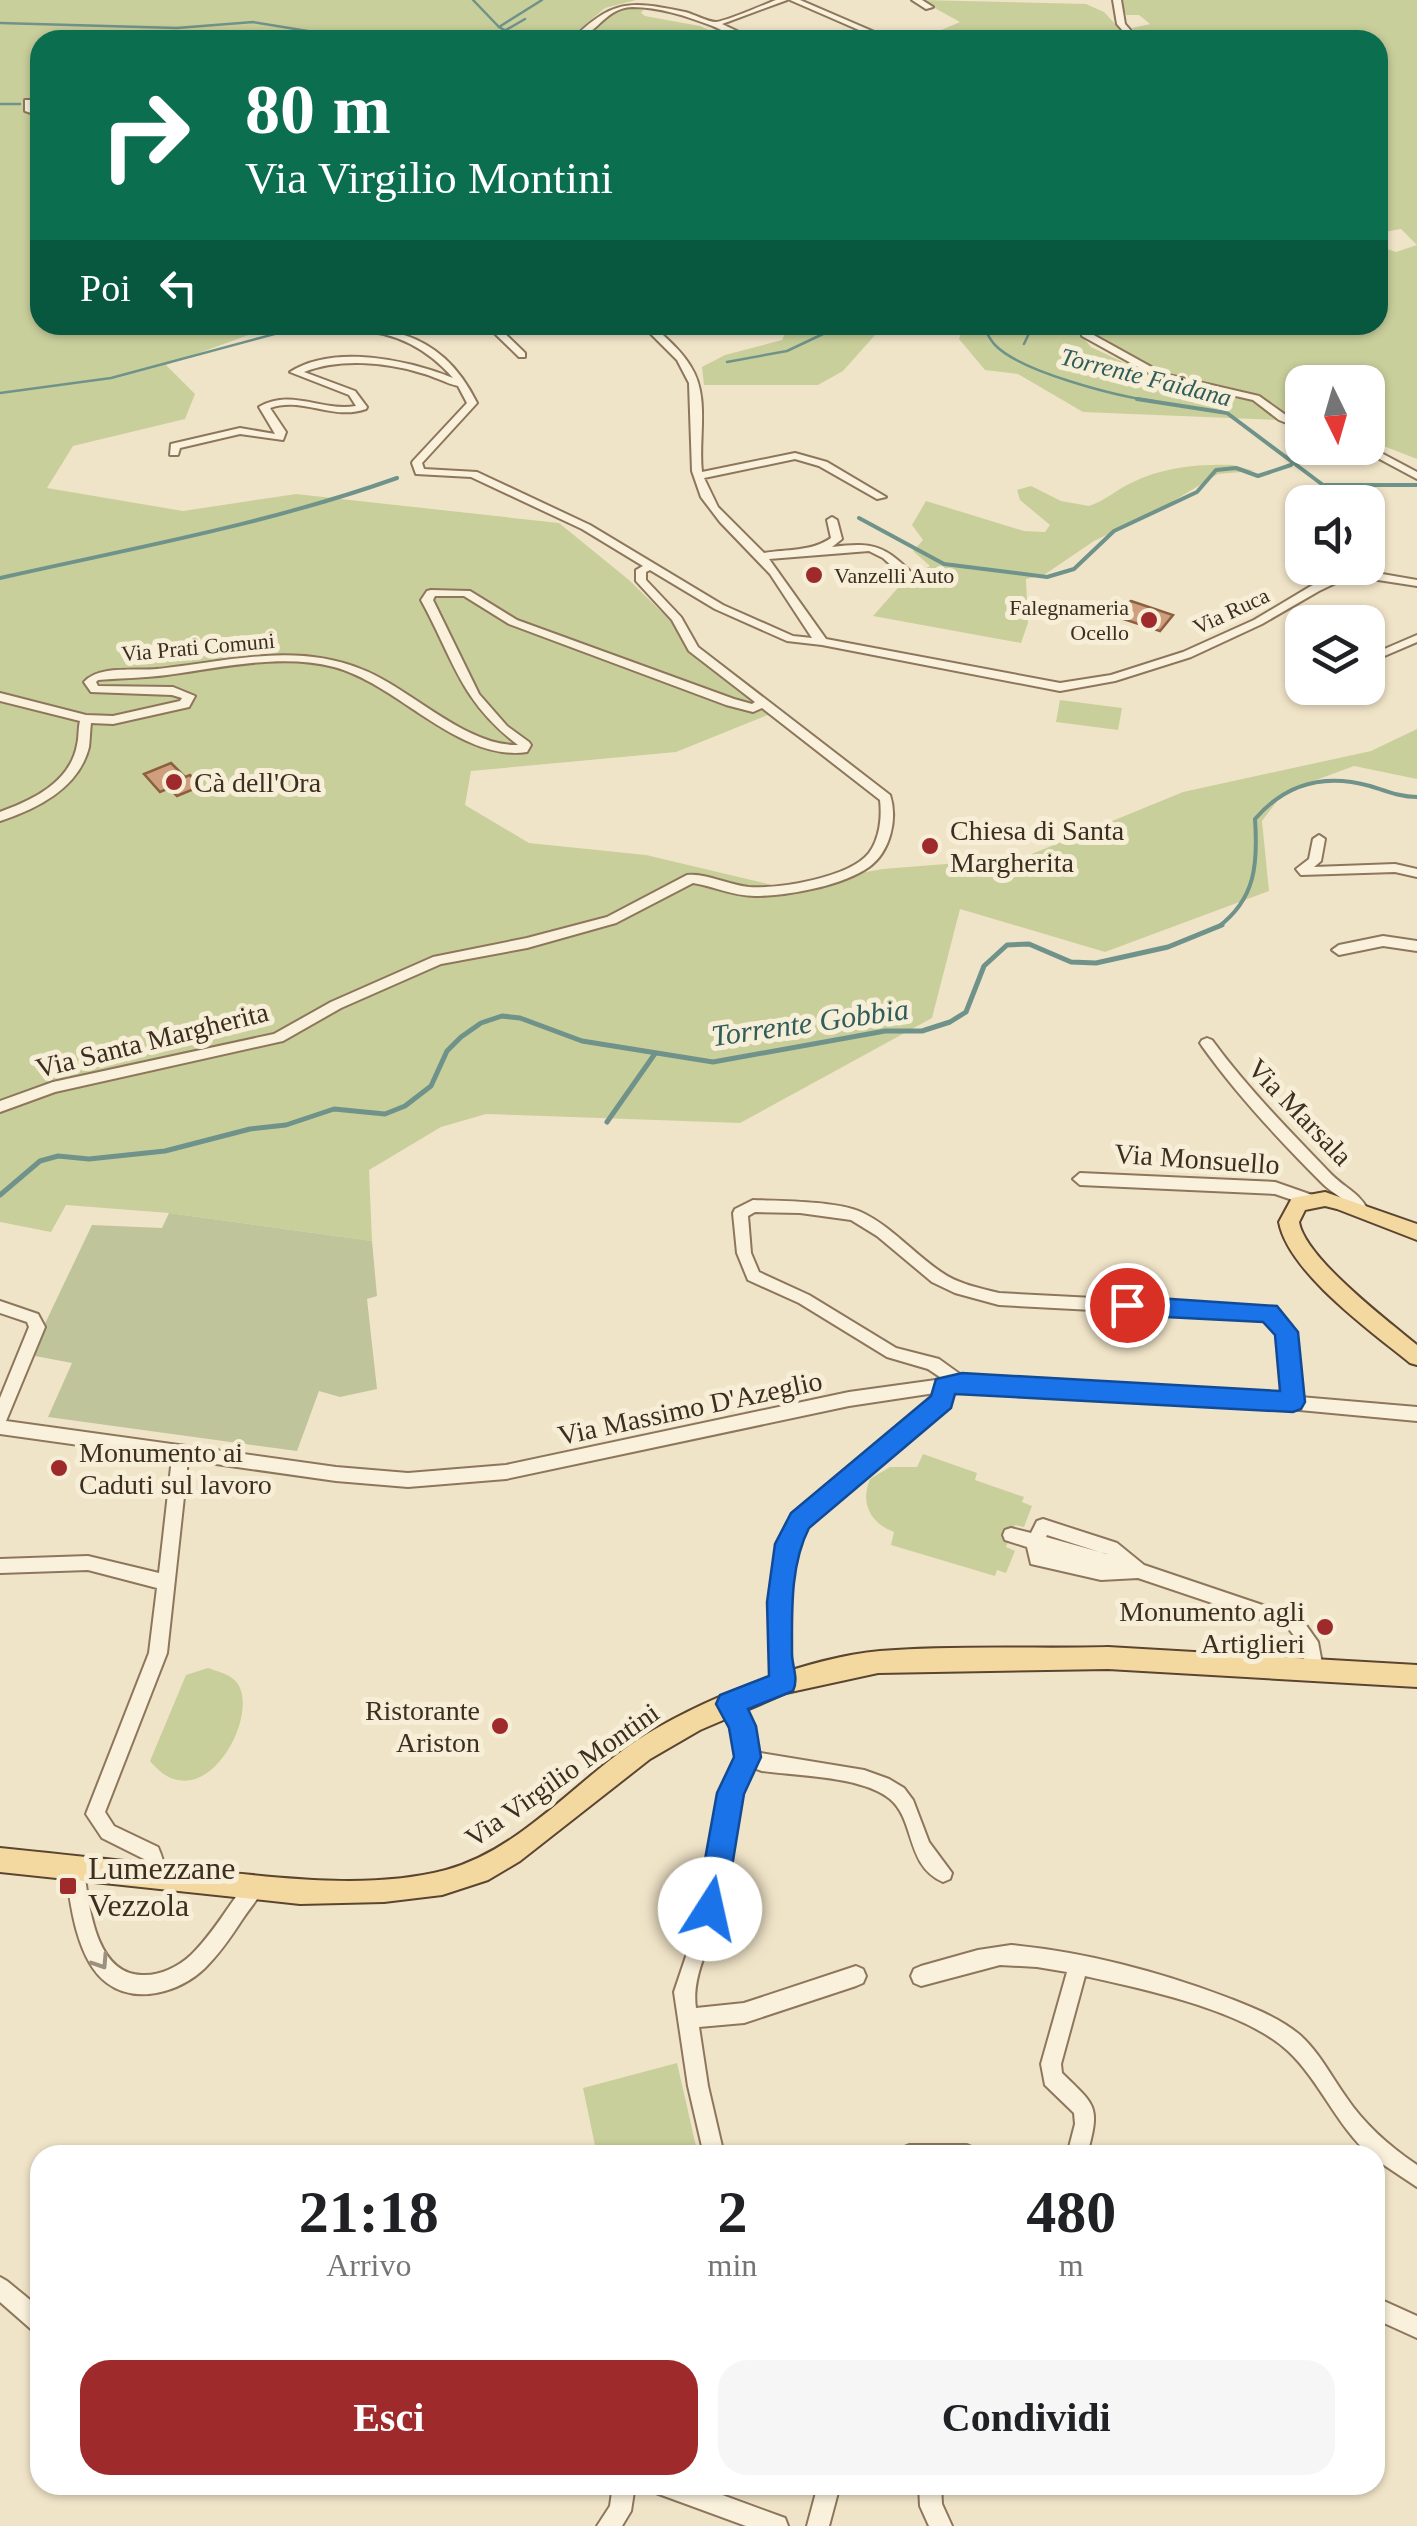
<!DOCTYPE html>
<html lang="it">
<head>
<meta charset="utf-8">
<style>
  :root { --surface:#fff; --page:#f6f6f6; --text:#202124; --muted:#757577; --accent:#9e2a2b }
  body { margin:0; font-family:Georgia,serif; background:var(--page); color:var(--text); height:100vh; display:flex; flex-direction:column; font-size:38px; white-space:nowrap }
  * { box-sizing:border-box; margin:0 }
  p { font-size:32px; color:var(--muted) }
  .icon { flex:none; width:55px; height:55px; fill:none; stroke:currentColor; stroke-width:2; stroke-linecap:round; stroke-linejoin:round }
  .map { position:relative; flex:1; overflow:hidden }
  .side { position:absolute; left:30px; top:2145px; width:1355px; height:350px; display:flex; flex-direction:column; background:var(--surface); border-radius:30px; box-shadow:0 2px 8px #0004 }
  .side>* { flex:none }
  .guide { position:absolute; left:30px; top:30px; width:1358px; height:305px; border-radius:30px; box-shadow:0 2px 8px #0004; background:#0b6e4f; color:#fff; overflow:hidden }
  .needle { width:65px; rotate:175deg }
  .tools { position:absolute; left:1285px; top:365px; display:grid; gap:20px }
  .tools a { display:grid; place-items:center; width:100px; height:100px; border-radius:20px; background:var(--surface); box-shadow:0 2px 8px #0004; font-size:50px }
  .pin { position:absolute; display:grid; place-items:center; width:85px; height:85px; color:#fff; margin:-42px; border:5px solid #fff; border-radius:50%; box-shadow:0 2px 10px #0007 }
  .me { position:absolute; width:110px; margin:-55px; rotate:10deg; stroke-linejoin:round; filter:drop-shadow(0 0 8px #0008) }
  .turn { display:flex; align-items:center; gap:35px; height:210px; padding:0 50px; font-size:45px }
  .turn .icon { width:130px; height:130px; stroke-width:2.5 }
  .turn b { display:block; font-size:70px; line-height:85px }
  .then { display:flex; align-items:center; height:95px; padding:0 50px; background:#0003; gap:20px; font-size:38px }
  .eta { display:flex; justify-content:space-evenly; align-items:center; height:170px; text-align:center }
  .eta b { font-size:60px; font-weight:600; line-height:70px }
  .primary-button { display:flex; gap:20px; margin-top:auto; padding:20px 50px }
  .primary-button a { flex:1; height:115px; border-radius:30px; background:var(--accent); color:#fff; font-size:40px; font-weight:600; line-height:115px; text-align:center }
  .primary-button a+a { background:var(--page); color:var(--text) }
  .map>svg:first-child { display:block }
</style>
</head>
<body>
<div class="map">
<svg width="1417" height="2526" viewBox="0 0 1417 2526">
  <rect width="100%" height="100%" fill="#f0e4c8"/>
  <!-- green -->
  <path fill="#c9cf9b" d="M0,0H636L605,8L567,40H40V325H276L166,365L195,394L185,419L73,446L47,488L183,511L296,494L559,523L629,580L716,665L775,712L676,752L471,771L465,805L529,843L646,855L781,887L883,869L1022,858L1183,792L1371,751L1417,729V779L1354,766L1284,792L1262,821L1269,891L1105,952L960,909L932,1018L740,1123L486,1114L441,1127L369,1170L372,1241L169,1213L66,1205L51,1232L0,1222Z
    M920,0L1086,4L1104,12L1130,40H947L932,34L960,22Z
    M1120,0H1417V459L1368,440V382H1302V419H1293L1262,396L1161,373L1093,336L1089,329L1092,325H1378V246L1396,252L1417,245L1401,229L1384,232L1378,239V40H1142L1132,28L1150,24L1139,15H1126Z
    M640,4L666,7L645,8L641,13L645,16L700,26L724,37L722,40H582L619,10Z
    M789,325H884L843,371L818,385H704L702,367L725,355L782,340Z
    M964,325H1081L1080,334L1091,347L1157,378L1254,401L1278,420L1083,412L1018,374L985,370L959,339Z
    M1233,465L1254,471L1218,474L1162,508L1094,541L1044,575L1026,579L1028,623L1021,643L873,616L904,581L930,566L913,551L923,540L912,525L926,501L1024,531L1045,532L1050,525L1020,500L1017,490L1031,486L1061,501L1089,506C1105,501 1116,490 1131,483C1163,467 1198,464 1233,465Z
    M1060,700L1122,708L1118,730L1056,722Z
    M923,1454L977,1473L975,1480L1024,1497L1022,1502L1032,1506L1024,1527L1015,1525L1006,1547L1015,1551L1006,1573L997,1570L995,1576L891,1545L894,1532C870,1523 860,1503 870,1479L890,1467H917Z
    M208,1668C219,1672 235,1675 240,1688C256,1726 199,1822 150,1761L186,1675Z
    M677,2063L698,2155H597L583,2088Z"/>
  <!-- cemetery -->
  <path fill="#bfc49a" d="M169,1213L372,1241L377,1296L367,1299L377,1389L340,1397L319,1391L297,1451L48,1417L72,1363L30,1355L92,1225L162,1228Z"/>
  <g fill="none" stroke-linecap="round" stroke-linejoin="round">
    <!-- stream-far2 -->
    <path stroke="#6f938a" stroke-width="2.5" d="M473,0L499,27L522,40
      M0,23L177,28L253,22L344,37L421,40
      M499,27L542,0
      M506,30L525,19
      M486,40L495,35
      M0,104H20
      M34,108H40
      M982,325C986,331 990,340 995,345C1021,372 1116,396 1153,401
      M1024,344L1033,325
      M727,362L787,351L842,325
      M0,393L111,378L297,328"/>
    <!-- stream-far1 -->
    <path stroke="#6f938a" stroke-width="4" d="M1137,399L1227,413L1323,485H1417
      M859,518L944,564L1047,577L1074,569L1114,531L1197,492L1216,470L1236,468L1258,476L1291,465
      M0,578C133,548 268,524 397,478
      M1218,927C1256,899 1258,863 1255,819C1286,783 1324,773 1370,786C1386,791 1400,797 1417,797"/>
    <!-- stream -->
    <path stroke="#6f938a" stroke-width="5" d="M607,1122L654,1055
      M0,1195L40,1161L58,1156L89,1159L165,1151L250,1129L286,1125L334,1109L385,1114L405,1106L431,1086L447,1051L461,1037L481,1023L502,1016L520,1018L582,1041L713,1062L885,1031H922L950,1022L966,1012L984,966L1007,945L1029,944L1071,962L1096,963L1168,947L1222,925"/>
  </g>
  <!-- building -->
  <path fill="#cf9f7d" stroke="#8d5f41" stroke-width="2.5" d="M1131,601L1173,615L1160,631L1108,614Z
    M171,763L185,777L190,775L201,786L177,796L169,788L160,792L144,774Z"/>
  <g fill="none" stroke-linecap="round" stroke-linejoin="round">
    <defs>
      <path id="minor" d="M776,0H787L722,24L756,40C740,40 725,31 710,25C686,16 659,7 632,7C603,8 594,40 571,40C613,0 628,0 685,12C694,14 707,22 716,22C727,21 763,5 776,0Z
        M790,0H800L893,40H882Z
        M912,0H922L933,7L926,9Z
        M1113,0H1121L1125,24L1139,40H1131L1117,24Z
        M25,100H31L32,108L40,111V116L25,111Z
        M304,325C380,325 439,326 477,403L422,463L424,469L477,472L590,525L723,605L793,636L812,638L770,574L720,522L701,497L692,471L689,383L677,360L642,325H652C666,338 682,351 691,367C710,397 698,438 702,472L795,453L827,462L886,497L877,499L819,466L795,459L704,478L718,507L764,553C787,549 811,552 831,538L827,520L832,517L837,520L842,539L832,547C873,542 884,545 914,575V579H906L883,558L869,551L769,559L826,639L1060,683L1111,675L1183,652L1254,620L1311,586L1334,575L1365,571L1417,580V586L1365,578L1342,580L1319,591L1262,624L1191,657L1115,681L1060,691L822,645L787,641L715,609L650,570L646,572V580L681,617L698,647L890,795C898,819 890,852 869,867C842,886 787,896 755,896C733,896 713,886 693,883L616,923L527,948L441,964L341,1008L283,1041L55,1092L0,1112V1101L53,1082L274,1034L331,1002L433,957L527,938L607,917L687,875C707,873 728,885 749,887C779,889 849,878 869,853C880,838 882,817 880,800L762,708L753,712L726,705L509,624L464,596H435L433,600L479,694L507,726L529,742L531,745L527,752C459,762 398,684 334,667C280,653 221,668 167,675C144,678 121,678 98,680L96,682L98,686L173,687L195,696L189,707L113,724L91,723C90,731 90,739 89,747C79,788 37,809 0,821V812C32,800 70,783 77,745C79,738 78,729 80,721L0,701V693L86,715L113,716L180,701L182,698L172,695L91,692L84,682C99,665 136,671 157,669C226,662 294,642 361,669C409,687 466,747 518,745C460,701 454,660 421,600L427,591L431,590L470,591L517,620L734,699L752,704L755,702L689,651L672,620L636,581V570L643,566L582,529L471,477L416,474L412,463L413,461L467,403L458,386C445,383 434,376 421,373C385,362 339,358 304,372L355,391L367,407L366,409C333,421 302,396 270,408L286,432L283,440L240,434L180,448L178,455H170L171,444L240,428L275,434L259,407C291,388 322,412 356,406L349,395L290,372C334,344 408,360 453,378C429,350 395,331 358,331C339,331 320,336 304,325Z
        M486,325H496L525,353V357H519Z
        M1080,325H1090V333L1164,374L1259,396L1287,416L1302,423V429L1279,420L1253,400L1158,378L1082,336Z
        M1368,446L1417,472V479L1359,448Z
        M1417,635V642L1368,663V656Z
        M1319,835L1325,839L1321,861L1314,867L1395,864L1417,869V877L1395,872L1301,875L1296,869L1309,859L1313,839Z
        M1383,936L1417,941V951L1383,946L1339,955L1332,950L1339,945Z
        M1207,1038L1212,1040C1247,1088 1289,1130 1330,1173C1343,1187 1359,1192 1368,1210L1366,1214H1356C1347,1199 1333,1194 1322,1183C1279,1140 1237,1095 1202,1046L1200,1043L1202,1040Z
        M1080,1173L1275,1182L1315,1196L1317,1200L1310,1206L1275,1194L1080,1185L1073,1179Z
        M753,1200C780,1201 837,1201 861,1212C891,1226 913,1253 941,1272C958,1284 979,1288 999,1293L1269,1307C1302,1324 1297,1364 1300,1397L1417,1407V1421L1246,1405L951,1391L948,1406L806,1525L794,1558L787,1600V1643L793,1683L790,1689L784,1691L778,1689C762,1648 768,1553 793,1517C803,1503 822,1492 834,1482C868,1454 901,1426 935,1398V1393L849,1406L506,1479L408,1487L336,1481L188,1460L167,1653L105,1812L114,1826L158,1847C164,1861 166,1868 160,1883L153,1886L146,1883C143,1875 148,1868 144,1859L102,1838L86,1814L149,1653L157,1588L88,1570L0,1573V1559L88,1556L159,1573L172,1458L0,1434V1398L29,1327L27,1322L0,1313V1301L38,1314L45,1327L6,1421L336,1467L408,1473L506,1465L849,1392L943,1379L928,1369L887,1357L799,1303L748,1280L737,1253L733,1213L735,1209ZM755,1212L800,1213L851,1220L877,1236L932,1282L955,1293L999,1305L1265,1319L1278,1334L1284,1395L964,1377L939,1359L896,1348L809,1295L759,1272L751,1253L748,1216Z
        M1043,1519L1117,1543L1144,1565L1301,1618L1318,1642L1323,1669L1320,1675L1314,1677L1308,1675L1301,1645L1289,1629L1138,1578L1101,1580L1031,1564L1027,1547L1005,1540L1003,1535L1005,1530L1011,1528L1031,1533L1037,1521ZM1047,1535L1106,1554H1107L1046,1537Z
        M730,1696C749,1707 752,1731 755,1752L864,1770L889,1779L904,1788L913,1800L929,1842L952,1873L950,1879L943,1882C905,1865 916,1821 890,1799C862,1776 798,1776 762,1771L751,1767C731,1813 732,1863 720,1911C712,1942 691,1975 696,2008L744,2003L856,1966L863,1969L866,1976L863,1983L856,1986L744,2023L699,2027L708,2086L724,2155H704L688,2086L674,1992L702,1909L722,1793L738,1757L734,1728L721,1704L724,1698Z
        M75,1861L82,1864L84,1870C89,1906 95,1974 142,1975C160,1976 178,1967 191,1955C213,1934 228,1906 247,1882L254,1879L261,1882L263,1888C258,1900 249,1909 242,1920C231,1937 219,1954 205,1968C180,1992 136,2005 107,1983C77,1961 70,1904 66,1870L68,1864Z
        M1011,1945C1084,1952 1157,1971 1226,1997C1251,2007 1279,2017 1300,2035C1319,2052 1331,2076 1346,2097C1365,2125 1389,2146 1417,2165V2187L1375,2159V2155H1370C1336,2125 1320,2081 1288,2051C1244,2010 1143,1989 1085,1976L1061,2064L1062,2073C1097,2107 1100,2106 1087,2155H1067L1075,2124L1074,2113L1045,2085L1041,2064L1067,1972L1037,1967L1000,1965L921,1986L914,1983L911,1976L914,1969L921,1966L978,1950Z
        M909,2145H967L974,2148L977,2155H899L902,2148Z
        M0,2277L7,2281L40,2308V2333L32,2330L0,2302Z
        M1375,2297L1417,2316V2338L1375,2319Z
        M613,2485H635L631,2511L622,2526H597L610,2506Z
        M653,2485H695L785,2518L788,2526H746L656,2493Z
        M818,2485H840L829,2526H807Z
        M919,2485H941L942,2504L952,2526H929L920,2506Z"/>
      <path id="major" d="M1325,1192L1417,1224V1240L1337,1209L1325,1206L1305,1210L1299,1222C1305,1258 1388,1321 1417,1345V1365L1410,1363C1372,1332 1288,1272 1279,1222L1292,1198Z
        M1108,1647L1417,1665V1687L1108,1669L878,1673L786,1693L700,1730L650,1759L520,1861L488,1880L442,1895L384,1902L300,1904L0,1872V1848C68,1855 136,1862 204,1870C280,1878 371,1890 446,1870C519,1850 572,1785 633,1743C696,1701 804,1658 880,1651C955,1645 1033,1649 1108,1647Z"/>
    </defs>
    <!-- minor casing -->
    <use href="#minor" stroke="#8d765c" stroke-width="4"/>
    <!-- major casing -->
    <use href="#major" stroke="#5b4430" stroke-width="4"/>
    <!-- minor -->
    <use href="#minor" fill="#faf1dc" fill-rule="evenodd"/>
    <!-- major -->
    <use href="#major" fill="#f3d9a0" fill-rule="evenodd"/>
  </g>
  <!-- one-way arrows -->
  <defs><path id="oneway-chevron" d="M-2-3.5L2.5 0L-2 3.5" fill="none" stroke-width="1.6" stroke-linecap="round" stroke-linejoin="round" transform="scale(2.5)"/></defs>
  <use stroke="#9c907e" href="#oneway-chevron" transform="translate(101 1962) rotate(57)"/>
  <!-- route -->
  <path fill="#1a73e8" stroke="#114b97" stroke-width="2.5" d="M1127,1296L1277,1306L1298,1332L1305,1402L1301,1409L1293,1412L955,1394L951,1408L809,1528C790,1565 792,1612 792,1653C792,1667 799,1678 793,1691L748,1709L756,1726L761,1757L744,1794L725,1909L721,1919L710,1923L700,1919L696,1909L717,1793L734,1757L729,1728L716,1704L720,1695L769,1676L767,1602L775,1544L791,1513L931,1396L936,1379L962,1373L1280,1391L1275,1335L1263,1322L1127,1315L1116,1305Z"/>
  <!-- markers -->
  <g fill="#9e2a2b" stroke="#f7eed8" stroke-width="4">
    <circle cx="814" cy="575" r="10"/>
    <circle cx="1149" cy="620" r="10"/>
    <circle cx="174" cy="782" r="10"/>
    <circle cx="930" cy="846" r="10"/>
    <circle cx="59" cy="1468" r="10"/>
    <circle cx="1325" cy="1627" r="10"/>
    <circle cx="500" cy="1726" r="10"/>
    <rect x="58" y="1876" width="20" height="20" rx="5"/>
  </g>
  <g text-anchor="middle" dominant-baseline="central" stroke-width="10" stroke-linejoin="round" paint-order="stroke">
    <!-- far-poi labels -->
    <g font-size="22" fill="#3d2e20" stroke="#f7eed8" text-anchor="start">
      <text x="834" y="575">Vanzelli Auto</text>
      <text x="1129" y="607" text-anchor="end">Falegnameria<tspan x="1129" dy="25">Ocello</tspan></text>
    </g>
    <!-- far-street labels -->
    <g font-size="22" fill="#3d2e20" stroke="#f7eed8">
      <text transform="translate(1231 611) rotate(-25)">Via Ruca</text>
      <text transform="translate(198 647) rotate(-5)">Via Prati Comuni</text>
    </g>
    <!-- far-water labels -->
    <g font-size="25" font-style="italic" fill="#2f5d5a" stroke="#f7eed8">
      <text transform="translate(1146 377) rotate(14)">Torrente Faidana</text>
    </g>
    <!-- poi labels -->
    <g font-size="28" fill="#3d2e20" stroke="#f7eed8" text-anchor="start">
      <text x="194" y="782">Cà dell'Ora</text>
      <text x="950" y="830">Chiesa di Santa<tspan x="950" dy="32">Margherita</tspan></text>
      <text x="79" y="1452">Monumento ai<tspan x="79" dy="32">Caduti sul lavoro</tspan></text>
      <text x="1305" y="1611" text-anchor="end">Monumento agli<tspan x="1305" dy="32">Artiglieri</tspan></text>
      <text x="480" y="1710" text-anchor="end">Ristorante<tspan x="480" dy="32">Ariston</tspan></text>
    </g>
    <!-- street labels -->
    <g font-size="28" fill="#3d2e20" stroke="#f7eed8">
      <text transform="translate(152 1040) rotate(-14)">Via Santa Margherita</text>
      <text transform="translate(1300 1112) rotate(46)">Via Marsala</text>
      <text transform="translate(1197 1159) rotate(4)">Via Monsuello</text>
      <text transform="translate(690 1408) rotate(-12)">Via Massimo D'Azeglio</text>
      <text transform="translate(562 1775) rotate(-35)">Via Virgilio Montini</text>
    </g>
    <!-- water labels -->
    <g font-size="30" font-style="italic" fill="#2f5d5a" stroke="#f7eed8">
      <text transform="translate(810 1022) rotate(-8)">Torrente Gobbia</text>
    </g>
    <!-- near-poi labels -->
    <g font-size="32" fill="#3d2e20" stroke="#f7eed8" text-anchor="start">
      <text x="88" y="1868">Lumezzane<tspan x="88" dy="37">Vezzola</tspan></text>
    </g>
  </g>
</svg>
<div class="tools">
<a><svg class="needle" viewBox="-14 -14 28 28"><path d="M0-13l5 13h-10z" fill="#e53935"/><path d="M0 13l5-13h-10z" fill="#757577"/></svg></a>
<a><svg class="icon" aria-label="sound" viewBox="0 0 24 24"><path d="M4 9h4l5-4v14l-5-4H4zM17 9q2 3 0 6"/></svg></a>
<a><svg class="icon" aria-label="layers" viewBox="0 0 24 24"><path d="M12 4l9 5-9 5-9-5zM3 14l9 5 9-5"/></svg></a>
</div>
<div class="pin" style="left:1127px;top:1305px;background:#d93025"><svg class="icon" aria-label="arrive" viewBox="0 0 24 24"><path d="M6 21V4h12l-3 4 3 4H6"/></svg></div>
<svg class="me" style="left:710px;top:1909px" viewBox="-20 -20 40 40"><circle r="19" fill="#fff"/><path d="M0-13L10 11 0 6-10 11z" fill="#1a73e8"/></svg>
<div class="guide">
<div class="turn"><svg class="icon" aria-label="right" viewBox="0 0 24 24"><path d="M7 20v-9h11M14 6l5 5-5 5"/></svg><div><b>80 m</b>Via Virgilio Montini</div></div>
<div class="then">Poi<svg class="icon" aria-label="left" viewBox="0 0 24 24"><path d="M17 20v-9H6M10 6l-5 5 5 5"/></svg></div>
</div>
<section class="side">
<div class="eta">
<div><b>21:18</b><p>Arrivo</p></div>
<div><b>2</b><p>min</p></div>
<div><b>480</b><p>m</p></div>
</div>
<div class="primary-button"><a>Esci</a><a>Condividi</a></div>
</section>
</div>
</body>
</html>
